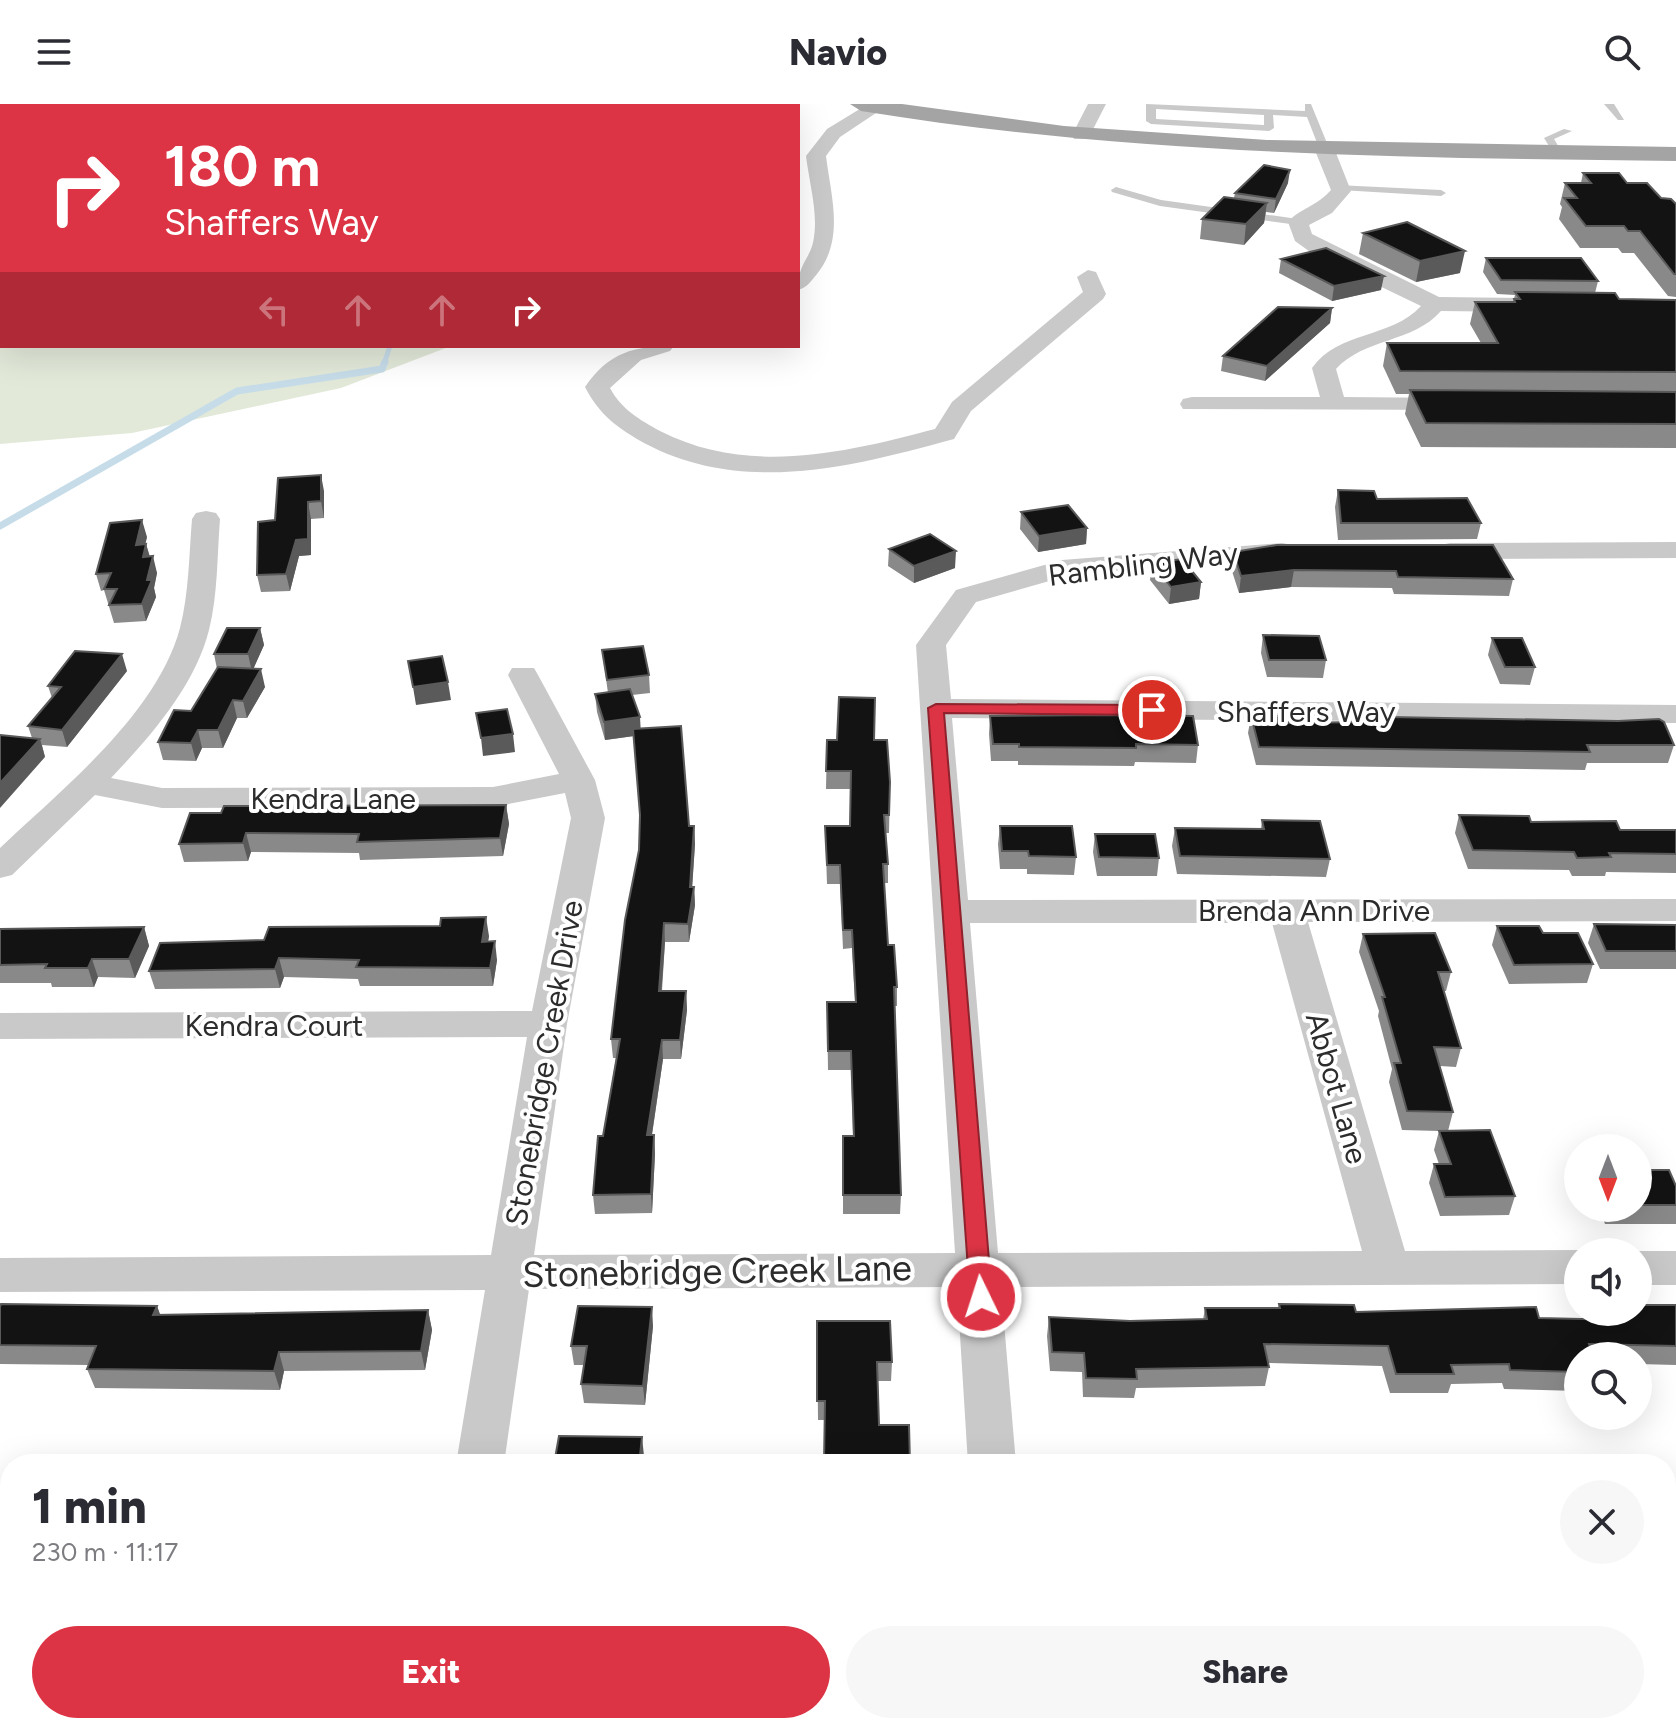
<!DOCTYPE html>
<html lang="en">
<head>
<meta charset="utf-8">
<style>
  :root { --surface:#fff; --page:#f7f7f7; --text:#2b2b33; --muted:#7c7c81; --accent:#dc3444 }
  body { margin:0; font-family:Figtree,sans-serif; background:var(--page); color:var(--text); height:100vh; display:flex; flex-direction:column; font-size:30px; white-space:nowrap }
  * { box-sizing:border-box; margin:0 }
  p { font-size:26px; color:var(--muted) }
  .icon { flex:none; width:44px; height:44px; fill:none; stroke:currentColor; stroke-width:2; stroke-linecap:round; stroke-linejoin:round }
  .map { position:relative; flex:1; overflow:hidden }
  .side { position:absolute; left:0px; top:1350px; width:1676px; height:280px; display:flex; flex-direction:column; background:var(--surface); border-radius:32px 32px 0 0; box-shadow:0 8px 32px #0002 }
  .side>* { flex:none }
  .top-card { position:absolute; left:0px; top:0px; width:800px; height:244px; box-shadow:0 8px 32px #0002; background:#dc3444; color:#fff; overflow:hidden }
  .needle { width:52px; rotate:180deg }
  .tools { position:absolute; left:1564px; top:1030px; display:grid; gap:16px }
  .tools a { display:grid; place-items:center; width:88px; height:88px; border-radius:50%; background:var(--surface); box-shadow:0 8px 32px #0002; font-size:40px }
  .pin { position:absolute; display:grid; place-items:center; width:68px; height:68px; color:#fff; margin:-34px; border:4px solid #fff; border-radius:50%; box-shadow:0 2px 8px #0007 }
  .me { position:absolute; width:88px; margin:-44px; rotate:356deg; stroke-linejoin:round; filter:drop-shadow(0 0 6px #0008) }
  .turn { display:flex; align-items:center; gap:28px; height:168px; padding:0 32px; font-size:36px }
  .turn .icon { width:104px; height:104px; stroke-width:2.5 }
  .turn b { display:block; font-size:56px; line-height:68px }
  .lanes { display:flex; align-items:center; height:76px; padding:0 32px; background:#0003; justify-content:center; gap:40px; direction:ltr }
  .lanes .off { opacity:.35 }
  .round { display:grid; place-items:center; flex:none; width:84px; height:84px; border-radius:42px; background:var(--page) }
  .head { display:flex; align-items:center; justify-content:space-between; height:136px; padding:0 32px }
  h1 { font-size:48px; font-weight:800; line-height:60px }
  .action { display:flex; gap:16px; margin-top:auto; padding:16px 32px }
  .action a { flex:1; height:92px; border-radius:48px; background:var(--accent); color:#fff; font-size:32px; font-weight:800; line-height:92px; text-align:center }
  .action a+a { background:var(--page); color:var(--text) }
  header { display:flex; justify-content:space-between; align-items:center; height:104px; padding:0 32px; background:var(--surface); font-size:36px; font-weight:800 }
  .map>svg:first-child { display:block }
</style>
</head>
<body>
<header><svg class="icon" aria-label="menu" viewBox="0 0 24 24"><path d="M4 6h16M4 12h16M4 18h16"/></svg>Navio<svg class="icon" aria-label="search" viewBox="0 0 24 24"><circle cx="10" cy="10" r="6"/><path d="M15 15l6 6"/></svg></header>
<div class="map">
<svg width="1676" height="1630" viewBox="0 0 1676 1630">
  <rect width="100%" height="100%" fill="#fff"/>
  <!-- green -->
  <path fill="#e2e9d9" d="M384,0H739L389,2Z
    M0,133L2,242H451L341,284L132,329L0,340Z"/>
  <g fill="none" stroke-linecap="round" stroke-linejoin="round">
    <!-- stream-far1 -->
    <path stroke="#c6dce9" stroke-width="5" d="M649,2L654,0
      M384,260L390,242"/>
    <!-- stream -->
    <path stroke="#c6dce9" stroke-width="7" d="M0,422L237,287L382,265L385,258"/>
    <!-- lane -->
    <path fill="#c9c9c9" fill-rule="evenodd" d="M308,0H324L306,2Z
      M1146,0L1305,7V0H1311L1329,44L1324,47L1319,44L1307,13L1273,11L1274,24L1269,27L1151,20L1146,17ZM1156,5L1264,11V21L1156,15Z
      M1604,0H1614L1624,16H1618Z
      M1564,25L1572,27L1554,35L1562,48L1554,50L1544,34Z
      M1336,81L1441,86L1446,89L1441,92L1340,86L1335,83Z
      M1116,83L1161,96L1298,115L1303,118L1298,121L1160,102L1112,88L1111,86Z"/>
    <!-- street -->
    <path fill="#c9c9c9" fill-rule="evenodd" d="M868,0L885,3L840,33L826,52C831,93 845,135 817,170C811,177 808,183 798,186C798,157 811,156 814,133C818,109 809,77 806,52L827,25Z
      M1088,0H1106L1088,35H1074L1072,31Z
      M1324,38L1334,44L1351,87L1332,109L1309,121L1312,130L1439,193L1522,194L1533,201L1522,208L1441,207C1413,239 1364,234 1336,265L1344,293L1454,294L1463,296L1466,301L1463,306L1183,305L1180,300L1183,295L1192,293H1320L1312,264C1339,226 1391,235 1421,202L1313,150L1295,137L1288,118C1299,105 1317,102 1331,86L1314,44Z
      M1088,166L1096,168L1106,190L1103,195L971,307L954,335C852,363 744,391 646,340C619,325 599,311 585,283C609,248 634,242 674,242L670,247L641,256L610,284C621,305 640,316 660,327C748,372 844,349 935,325L952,298L1083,188L1077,173Z
      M206,407L216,409L220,415C217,452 218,490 209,526C195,582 150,633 111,674L162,684L493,683L559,670L508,571L512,564H534L538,571L595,676L605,714L567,920L534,1151L955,1149L916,541L956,486L1062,456L1282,439L1292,441L1296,447L1292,453L1282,455L1074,470L976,498L946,541L951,595L1676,601V619L952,614L968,796L1676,795V817L1308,818L1405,1147L1578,1146L1584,1148H1578V1180L1001,1183L1016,1360H968L957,1183L529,1185L504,1360H456L485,1186L0,1188V1154L491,1151L527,933L0,935V909L532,907L571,714L565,689L493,703L162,704L95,691L12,771L0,774V744C62,685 157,610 180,524C189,489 189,451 192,415L196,409ZM970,819H1272L1362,1147L998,1149Z
      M1676,438V454L1450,455L1440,453L1436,447L1440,441L1450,439Z
      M1638,1147H1676V1181H1638V1148H1635Z
      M0,1566H10V1616H0Z
      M1666,1568H1676V1618H1666Z
      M413,1620H467L466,1630H412Z
      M981,1620H1035L1036,1630H982Z"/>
    <!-- primary -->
    <path fill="#a4a4a4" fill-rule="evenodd" d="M850,0H902L1064,22L1267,36L1676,43V57C1402,54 1131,51 861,7Z"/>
  </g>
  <!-- wall -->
  <path fill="#898989" d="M1583,69L1627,79L1676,100V193L1668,192L1634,149H1622L1618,144H1580L1559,115L1562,103L1560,100L1565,79H1581Z
    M1288,79L1274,109L1266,108L1264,119L1244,141L1200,135L1202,115L1234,94L1235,89Z
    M1363,129L1460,169L1416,178L1359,150Z
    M1486,154L1598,177L1595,189L1619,195L1676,196V344L1421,343L1405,310L1409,290H1396L1383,262L1387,239H1481L1470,220L1475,198H1513L1515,191L1497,190L1483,168Z
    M1281,155L1381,186L1332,197L1279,169Z
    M1332,204L1330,219L1265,277L1221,267L1223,252Z
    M1338,386L1481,419L1477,435L1338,436L1335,403Z
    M324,387V414L311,415V451L299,452L290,487L261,488L257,471L275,416Z
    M1021,408L1087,424L1086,440L1038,448L1020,425Z
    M147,433L145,440H146L150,453L157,469L154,484L156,493L146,517L114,519L104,486L101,487L96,470Z
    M889,445L955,464L914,479L888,462Z
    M1233,448L1513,475L1509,492L1394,490L1392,484L1291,483L1239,489L1231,464Z
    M1152,459L1201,478L1199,495L1169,500L1150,476Z
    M260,524L264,541L253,565L265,583L247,614H237L223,644H202L196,657L163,656L158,638L191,607L217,565L214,550Z
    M1263,531L1326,556L1323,574L1267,573L1261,549Z
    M1492,534L1535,563L1530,581L1500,580L1488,551Z
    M602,546L649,571L650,589L632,591L640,613V624L689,722H694L695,740L692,783H694L695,801L689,838H665L662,887H686L687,906L681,955H663L652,1031H654L655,1050L652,1109L595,1110L593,1091L616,954H613L611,935L639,746L640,712L634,632L605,636L597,608L595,590L608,589Z
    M127,567L67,643L42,641L45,653L32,634L28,622L52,594L48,582Z
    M990,612L1198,641L1196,659L1135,658L1134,662L1018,661V657H991L989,630Z
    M1251,612L1289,619L1358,618L1359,613L1674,641L1668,659H1587L1585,666L1256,661L1248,629Z
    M827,636H874L890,678L889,729H886L888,760V779H884L888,841L897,883V902H895L901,1091L900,1110H843V1032H853L851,966H828L827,898H855L852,844L843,845L840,780H827L825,722H850L851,685H826Z
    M506,701L509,720L503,752L360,756L359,749L251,748L248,757L184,758L179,740L190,709Z
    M1459,711L1620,726H1676V769L1606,768L1605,772H1572L1569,766L1468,765L1455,729Z
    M1262,716L1330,755L1326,773L1177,770L1172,742L1175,724L1261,725Z
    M1000,722L1076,753L1074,771L1027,770V765H1000L998,740Z
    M1095,730L1159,754L1157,772H1097L1093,748Z
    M1594,820L1676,821V865H1600L1588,839Z
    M1497,822L1543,829L1593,860L1587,879L1509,880L1492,841Z
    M144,823L149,842L135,874L98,873L94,883H52L51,879H0V825Z
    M1363,830L1451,868L1446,887H1443L1461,944L1456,963L1440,962L1453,1008L1448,1027L1515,1092L1509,1111L1440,1112L1429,1079L1434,1060H1439L1434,1046L1439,1027L1402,1026L1389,978L1392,965L1378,912L1379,907L1359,848Z
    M489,832L488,837L497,856L493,882H360L358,875L284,873L280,884L155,885L149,867L264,836Z
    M1638,1066L1676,1082V1120H1605L1599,1104H1638Z
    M1279,1200L1356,1208L1613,1216L1616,1208H1638L1676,1201V1261L1638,1260V1252H1578V1287L1504,1285L1502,1279L1451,1280L1448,1289H1390L1382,1262L1268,1259L1269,1263L1265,1282L1136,1284L1134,1294L1083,1293L1082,1268L1050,1267L1047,1232L1049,1213L1130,1217L1203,1216L1205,1204H1278Z
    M157,1202L160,1211L428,1206L432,1226L425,1266L284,1267L280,1286L95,1284L87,1265L89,1261L0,1260V1203Z
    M817,1217L892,1258L891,1277H878L879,1321L910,1360L825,1316H818Z
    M653,1222L645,1301L584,1299L581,1280L584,1261H574L571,1242Z
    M1666,1429H1676V1516H1666Z
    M10,1482V1521L2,1505Z
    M858,1620H918L917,1630H858Z"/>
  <!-- shaded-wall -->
  <path fill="#5a5a5a" d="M200,0H228L229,2H192Z
    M234,0H284V1L279,2H234Z
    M1290,66L1288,79L1274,109L1276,95Z
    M0,93H2V117H0Z
    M1267,99L1264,119L1244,141L1246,120Z
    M1465,147L1460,169L1416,178L1420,157Z
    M1384,172L1381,186L1332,197L1334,182Z
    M1332,204L1330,219L1265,277L1267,262Z
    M321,371L324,387V414L321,397Z
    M308,398L311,415V451L299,452L290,487L286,470Z
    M142,416L147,433L141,458L136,441Z
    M1087,424L1086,440L1038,448L1039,432Z
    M146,440L151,457L143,453Z
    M956,447L955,464L914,479V462Z
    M153,452L157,469L154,484L156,493L146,517L142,500Z
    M1294,466L1291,483L1239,489L1241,472Z
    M1201,478L1199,495L1169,500L1171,483Z
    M260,524L264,541L252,568L248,550Z
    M122,550L127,567L67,643L62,626Z
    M261,565L265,583L247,614L243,597Z
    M448,578L451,596L416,601L413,583Z
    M233,596L237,614L223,644L218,626Z
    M640,613L641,631L605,636L604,618Z
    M198,626L202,644L196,657L191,639Z
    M513,630L515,648L483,652L481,634Z
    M40,635L45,653L0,704V679Z
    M506,701L509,720L503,752L500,734Z
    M694,722L695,740L691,801L694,783L695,801L689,838L688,820Z
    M246,729L251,748L248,757L243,739Z
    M486,813L489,832L485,856L482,838Z
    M664,819L665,838L660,906L659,887Z
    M144,823L149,842L135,874L129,855Z
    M495,837L497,856L493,882L490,864Z
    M279,854L284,873L280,884L275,865Z
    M92,855L98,873L94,883L88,864Z
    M686,887L687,906L681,955L680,936Z
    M662,936L663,955L649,1050L647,1031Z
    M654,1031L655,1050L652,1109L651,1090Z
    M157,1202L164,1221L153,1211Z
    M652,1203L653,1222L645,1301L643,1282Z
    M428,1206L432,1226L425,1266L421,1247Z
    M279,1248L284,1267L280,1286L274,1267Z
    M642,1333L644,1352L643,1360H639Z
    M580,1620H585L584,1630H580Z"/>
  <!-- building -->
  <path fill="#131313" stroke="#5a5a5a" stroke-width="2" d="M0,0H18L22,2H2V50L0,51Z
    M62,0H200L192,2H53Z
    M0,57L2,58V93H0Z
    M1264,61L1290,66L1276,95L1235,89Z
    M1583,69H1619L1627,79H1647L1661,94L1671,95L1676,100V170H1674L1640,127H1628L1624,122H1586L1564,94H1577L1565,79H1591Z
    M1224,93L1267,99L1246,120L1202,115Z
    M1407,118L1465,147L1420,157L1363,129Z
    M1326,144L1384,172L1334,182L1281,155Z
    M1486,154H1581L1598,177L1501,176Z
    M1515,188L1615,189L1619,195L1676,196V268L1400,267L1387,239H1498L1475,198H1515L1514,195H1520Z
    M1278,203L1332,204L1267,262L1223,252Z
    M1410,286L1676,288V320L1426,319Z
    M321,371V397L308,398V435L296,436L286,470L257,471L258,418L275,416L278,374Z
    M1338,386L1374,387L1377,395L1467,394L1481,419H1341Z
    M1068,401L1087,424L1039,432L1021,408Z
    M142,416L136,441L146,440L143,453L153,452L147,476H152L142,500L109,501L117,485H104L111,469L96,470L110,419Z
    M930,430L956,447L914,462L889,445Z
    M1277,441H1493L1513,475L1398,473L1396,467L1294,466L1241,472L1233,448Z
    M1182,455L1201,478L1171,483L1152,459Z
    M227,524H260L248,550H214Z
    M1263,531L1319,532L1326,556H1269Z
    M1492,534H1522L1535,563H1505Z
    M643,542L649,571L607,576L602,546Z
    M75,547L122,550L62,626L28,622L61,583L48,582Z
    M442,552L448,578L413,583L408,557Z
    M218,563L261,565L243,597L233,596L218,626H198L191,639L158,638L174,606L191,607Z
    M630,585L640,613L604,618L595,590Z
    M839,593L875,594L874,636H887L890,678L889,711H884L888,760H883L888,841H894L897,883H894L901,1091H843V1032H854L851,947H828L827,898H856L852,826H843L840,761H827L825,722H850L851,667H826L827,636H837Z
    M507,605L513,630L481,634L476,609Z
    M1101,611L1193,612L1198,641L1136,640V644L1019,643V640H993L990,612Z
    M1251,612H1287L1289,619L1361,618L1359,613H1389L1618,617L1659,615L1664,618L1674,641H1587L1590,648L1259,643Z
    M681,622L689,722H694L690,783H694L688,820L664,819L659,887H686L680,936H662L647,1031H654L651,1090L593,1091L598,1032H603L620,935H611L625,816L639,746L640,711L633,625Z
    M0,631L40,635L0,679Z
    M506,701L500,734L357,738L359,730L246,729L243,739L179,740L190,709H221L224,702Z
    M1459,711L1529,712L1531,718L1616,717L1620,726H1676V750L1609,749L1611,753L1577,754L1574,748L1473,746Z
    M1262,716L1320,717L1330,755L1180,752L1175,724L1264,725Z
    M1000,722H1072L1076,753L1029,752L1028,747H1002Z
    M1095,730H1155L1159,754L1099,753Z
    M486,813L482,838L495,837L490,864L356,863L359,856L279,854L275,865L149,867L160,839L264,836L269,823L440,822L441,814Z
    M1594,820L1676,821V847H1606Z
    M1497,822H1539L1543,829H1578L1593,860L1514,861Z
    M144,823L129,855H92L88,864H45L47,860L0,861V825Z
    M1435,829L1451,868H1438L1461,944L1434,943L1453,1008L1407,1007L1394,959H1401L1382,893H1385L1363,830Z
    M1490,1026L1515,1092L1445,1093L1434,1060H1451L1439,1027Z
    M1638,1066H1669L1676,1082V1101H1638Z
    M1,1200L157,1202L153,1211L428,1206L421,1247L279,1248L274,1267L87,1265L96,1242L0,1241V1203Z
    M1279,1200L1354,1201L1356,1208L1536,1203L1539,1214L1624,1216L1621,1208H1638V1201H1676V1242L1589,1240L1593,1252H1578V1268L1510,1266L1509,1260L1451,1261L1454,1270H1396L1388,1242L1264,1240L1269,1263L1136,1265L1137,1275L1086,1274L1084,1249L1052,1248L1049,1213L1130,1217L1207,1215L1205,1204H1280Z
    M578,1202L652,1203L643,1282L581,1280L587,1242H571Z
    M817,1217H890L892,1258H877L879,1321H909L910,1360H824L825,1297H817Z
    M559,1332L642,1333L639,1360H554Z
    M1666,1429H1676V1497L1666,1498Z
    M10,1482V1505H2Z
    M519,1620H580V1630H518Z"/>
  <!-- route -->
  <path fill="#dc3444" stroke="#8f222c" stroke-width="2" d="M936,600L1152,601L1160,606L1152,611L944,609L992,1193L989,1199H973L970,1193L928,604Z"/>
  <g text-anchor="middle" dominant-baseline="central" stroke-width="8" stroke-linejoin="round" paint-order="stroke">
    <!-- street labels -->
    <g font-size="30" fill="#2c2c2c" stroke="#fff">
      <text transform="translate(1143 460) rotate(-7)">Rambling Way</text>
      <text x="1306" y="607">Shaffers Way</text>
      <text x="333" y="694">Kendra Lane</text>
      <text x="1314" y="806">Brenda Ann Drive</text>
      <text x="274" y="921">Kendra Court</text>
      <text transform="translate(544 959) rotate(-80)">Stonebridge Creek Drive</text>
      <text transform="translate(1337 984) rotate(74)">Abbot Lane</text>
    </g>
    <!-- near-street labels -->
    <g font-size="36" fill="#2c2c2c" stroke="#fff">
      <text transform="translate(717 1167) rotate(-1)">Stonebridge Creek Lane</text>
    </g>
  </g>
</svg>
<div class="tools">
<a><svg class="needle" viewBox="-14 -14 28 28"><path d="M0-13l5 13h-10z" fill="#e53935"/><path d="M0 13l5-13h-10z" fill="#7c7c81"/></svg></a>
<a><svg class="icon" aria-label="sound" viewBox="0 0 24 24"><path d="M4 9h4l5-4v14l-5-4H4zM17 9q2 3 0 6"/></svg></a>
<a><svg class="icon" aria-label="search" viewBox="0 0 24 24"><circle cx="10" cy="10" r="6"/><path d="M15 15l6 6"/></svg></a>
</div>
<div class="pin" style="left:1152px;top:606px;background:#d93025"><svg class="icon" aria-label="arrive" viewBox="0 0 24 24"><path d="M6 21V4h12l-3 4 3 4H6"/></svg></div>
<svg class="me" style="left:981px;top:1193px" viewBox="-20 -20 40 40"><circle r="17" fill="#dc3444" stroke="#fff" stroke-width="3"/><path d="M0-11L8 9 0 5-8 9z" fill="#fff"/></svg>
<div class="top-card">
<div class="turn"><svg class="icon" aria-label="right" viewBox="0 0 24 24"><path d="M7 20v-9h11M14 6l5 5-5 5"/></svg><div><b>180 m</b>Shaffers Way</div></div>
<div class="lanes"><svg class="icon off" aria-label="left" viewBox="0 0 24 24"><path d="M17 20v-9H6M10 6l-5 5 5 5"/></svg><svg class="icon off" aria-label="ahead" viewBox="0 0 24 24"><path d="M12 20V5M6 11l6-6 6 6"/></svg><svg class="icon off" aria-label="ahead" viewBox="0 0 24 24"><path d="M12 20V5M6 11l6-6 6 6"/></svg><svg class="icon" aria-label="right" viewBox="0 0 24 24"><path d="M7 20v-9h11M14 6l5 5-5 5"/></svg></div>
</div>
<section class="side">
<div class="head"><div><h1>1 min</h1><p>230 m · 11:17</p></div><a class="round"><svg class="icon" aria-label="close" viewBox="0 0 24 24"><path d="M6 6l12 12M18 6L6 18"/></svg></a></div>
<div class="action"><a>Exit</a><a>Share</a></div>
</section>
</div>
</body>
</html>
